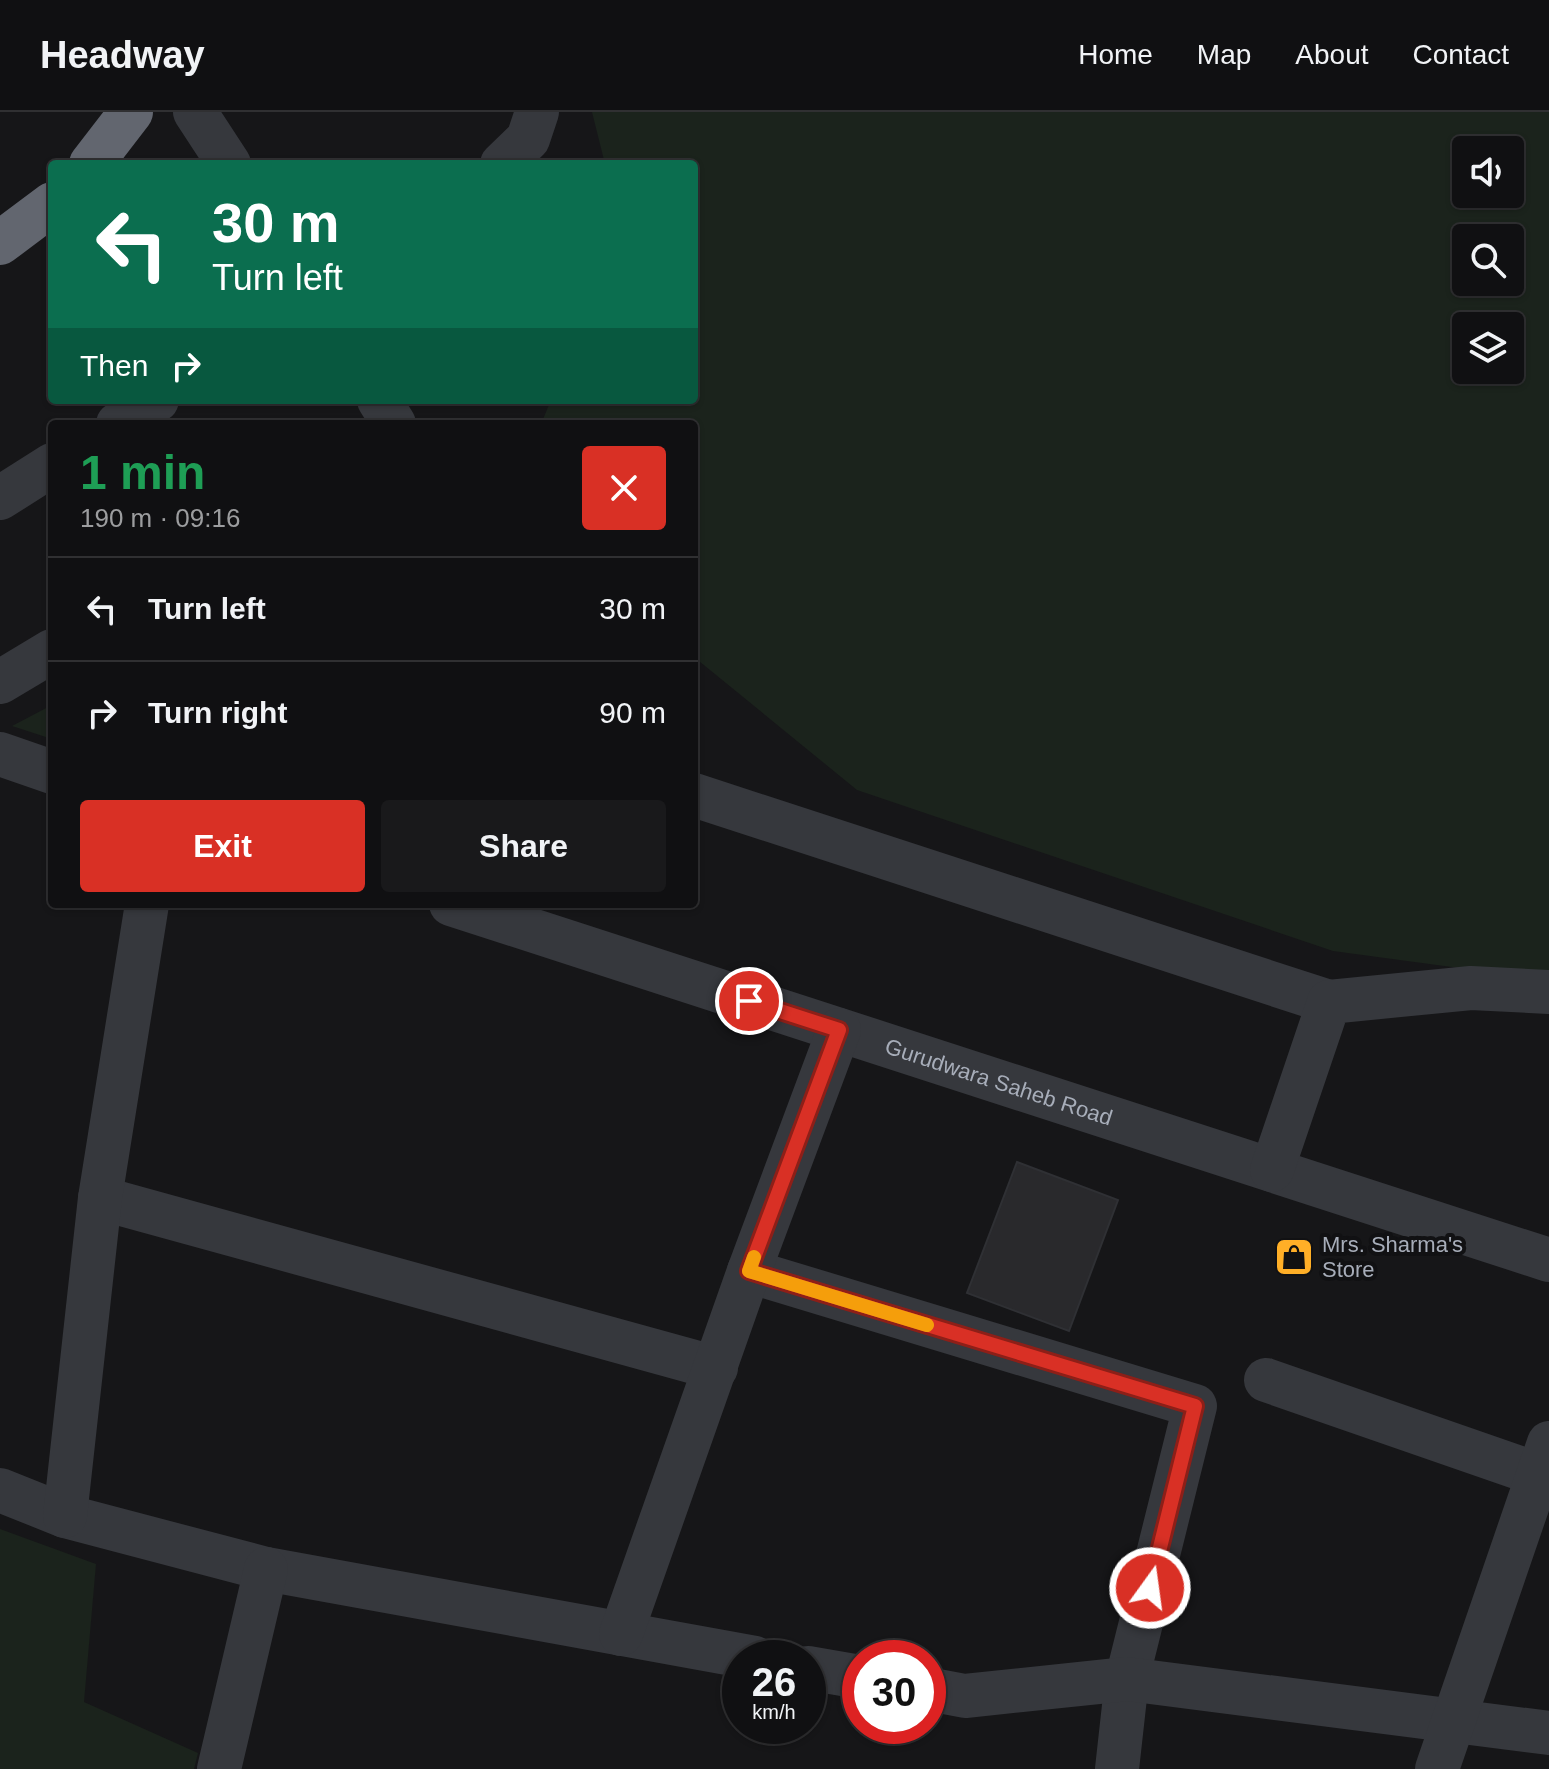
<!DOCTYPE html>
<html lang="en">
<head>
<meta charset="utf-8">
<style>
  :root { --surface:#101012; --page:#19191b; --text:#f1f3f6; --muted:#9c9d9f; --line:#303032; --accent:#d93025 }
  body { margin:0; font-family:Arial,sans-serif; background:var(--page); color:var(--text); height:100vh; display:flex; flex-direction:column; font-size:30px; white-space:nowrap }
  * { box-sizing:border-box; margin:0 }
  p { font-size:26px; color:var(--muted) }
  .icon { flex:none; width:44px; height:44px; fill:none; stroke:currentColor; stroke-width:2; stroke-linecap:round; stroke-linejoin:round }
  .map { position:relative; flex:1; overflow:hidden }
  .panel { position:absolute; left:48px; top:308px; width:650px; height:488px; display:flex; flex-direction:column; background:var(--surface); border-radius:8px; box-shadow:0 2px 6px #0004,0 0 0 2px var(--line) }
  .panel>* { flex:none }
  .guide { position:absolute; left:48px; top:48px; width:650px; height:244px; border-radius:8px; box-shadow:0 2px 6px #0004,0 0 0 2px var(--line); background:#0b6e4f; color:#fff; overflow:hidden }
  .controls { position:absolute; left:1452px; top:24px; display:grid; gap:16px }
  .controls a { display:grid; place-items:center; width:72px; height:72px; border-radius:8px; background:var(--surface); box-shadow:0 2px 6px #0004,0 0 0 2px var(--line); font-size:40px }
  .speed { position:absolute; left:722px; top:1528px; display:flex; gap:16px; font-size:40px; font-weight:700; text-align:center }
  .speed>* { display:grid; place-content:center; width:104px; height:104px; border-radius:50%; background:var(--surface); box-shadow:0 2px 6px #0004,0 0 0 2px var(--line); line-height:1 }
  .speed small { font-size:20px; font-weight:400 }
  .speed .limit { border:12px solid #d22; background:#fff; color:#111 }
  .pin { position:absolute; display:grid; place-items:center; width:68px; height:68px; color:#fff; margin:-34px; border:4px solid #fff; border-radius:50%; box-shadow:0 2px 8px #0007 }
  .me { position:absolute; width:88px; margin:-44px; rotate:14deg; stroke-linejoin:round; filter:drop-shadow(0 0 6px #0008) }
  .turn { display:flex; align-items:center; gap:28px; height:168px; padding:0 32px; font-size:36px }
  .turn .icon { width:104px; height:104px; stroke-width:2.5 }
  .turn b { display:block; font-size:56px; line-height:68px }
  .then { display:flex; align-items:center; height:76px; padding:0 32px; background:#0003; gap:16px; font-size:30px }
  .round { display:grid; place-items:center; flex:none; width:84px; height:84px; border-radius:8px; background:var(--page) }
  .head { display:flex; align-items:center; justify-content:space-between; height:136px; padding:0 32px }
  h1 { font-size:48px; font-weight:700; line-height:60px; color:#1e9e55 }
  .button { display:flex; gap:16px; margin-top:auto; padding:16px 32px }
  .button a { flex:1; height:92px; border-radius:8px; background:var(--accent); color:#fff; font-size:32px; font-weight:700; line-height:92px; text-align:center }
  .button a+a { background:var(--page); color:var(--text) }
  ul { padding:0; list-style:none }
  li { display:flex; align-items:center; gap:24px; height:104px; padding:0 32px; border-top:2px solid var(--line) }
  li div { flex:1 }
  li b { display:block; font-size:30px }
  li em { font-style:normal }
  header { display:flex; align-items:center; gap:48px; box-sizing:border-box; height:112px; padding:0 40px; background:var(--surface); border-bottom:2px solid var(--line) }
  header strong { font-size:38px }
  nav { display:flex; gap:44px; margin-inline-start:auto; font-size:28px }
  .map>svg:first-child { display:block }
</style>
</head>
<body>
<header>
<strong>Headway</strong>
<nav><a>Home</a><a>Map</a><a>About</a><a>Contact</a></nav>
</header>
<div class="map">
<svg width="1549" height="1657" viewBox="0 0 1549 1657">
  <rect width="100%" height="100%" fill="#161618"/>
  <!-- green -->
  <path fill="#1b231c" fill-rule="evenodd" d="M592,0H1549V868L1333,839L857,678L694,545V312H541L551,288H694V52H605ZM1466,38H1510V82H1466ZM1466,126H1510V170H1466ZM1466,214H1510V258H1466Z
    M52,593V627L12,614Z
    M0,1417L96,1452L84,1590L198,1641L194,1657H0Z"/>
  <!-- building -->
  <path fill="#29292c" stroke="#2f3034" stroke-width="2" d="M1017,1050L1118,1088L1069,1219L967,1181Z"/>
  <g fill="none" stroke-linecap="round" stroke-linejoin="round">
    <!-- minor -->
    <g stroke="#36383d" stroke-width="44">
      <path d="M195,0L229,52"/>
      <path d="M502,52L528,27L537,0"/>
      <path d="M379,288L394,312"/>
      <path d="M118,312L157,288"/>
      <path d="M0,386L52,353"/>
      <path d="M0,570L52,539"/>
      <path d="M0,642L52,660"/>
      <path d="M694,683L1329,890"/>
      <path id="s1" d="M451,792L1549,1148"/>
      <path d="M1272,1058L1329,890L1471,876L1549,880"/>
      <path d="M100,1086L716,1256"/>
      <path d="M749,1159L1195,1294L1127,1567L1117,1657"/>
      <path d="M1266,1268L1537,1362"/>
      <path d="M0,1378L65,1404L266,1457L755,1546"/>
      <path d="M65,1404L100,1086L147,792"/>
      <path d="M621,1522L749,1159L839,918"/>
      <path d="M808,1556L860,1565"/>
      <path d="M928,1577L965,1584L1127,1567L1549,1621"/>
      <path d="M219,1657L266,1457"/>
      <path d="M1437,1657L1549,1331"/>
    </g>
    <!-- highway -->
    <path stroke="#62666f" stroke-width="44" d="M91,52L131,0
      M0,131L52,92"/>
  </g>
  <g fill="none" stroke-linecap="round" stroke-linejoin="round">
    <defs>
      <path id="route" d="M749,889L839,918L749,1159L1195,1294L1150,1476"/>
    </defs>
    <!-- route casing -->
    <use href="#route" stroke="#8d1f18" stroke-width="20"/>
    <!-- route -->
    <use href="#route" stroke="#d93025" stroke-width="14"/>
    <!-- slow -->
    <path stroke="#f59e0b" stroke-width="14" d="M754,1145L749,1159L927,1213"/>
  </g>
  <!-- icons -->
  <defs>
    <symbol id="shop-square" viewBox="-11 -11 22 22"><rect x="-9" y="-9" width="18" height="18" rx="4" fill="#ffaf27" stroke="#111113"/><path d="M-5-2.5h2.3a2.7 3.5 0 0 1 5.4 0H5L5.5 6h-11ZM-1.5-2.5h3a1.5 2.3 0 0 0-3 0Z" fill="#111"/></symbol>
  </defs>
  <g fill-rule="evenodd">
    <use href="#shop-square" x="1272" y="1123" width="44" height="44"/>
  </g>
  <g text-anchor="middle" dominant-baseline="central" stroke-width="8" stroke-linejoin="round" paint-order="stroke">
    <!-- street labels -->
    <g font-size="22" fill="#a7adb9" stroke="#111113">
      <text stroke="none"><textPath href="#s1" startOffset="576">Gurudwara Saheb Road</textPath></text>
    </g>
    <!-- poi labels -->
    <g font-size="22" fill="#a7adb9" stroke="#111113" text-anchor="start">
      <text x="1322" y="1132">Mrs. Sharma's<tspan x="1322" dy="25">Store</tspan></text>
    </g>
  </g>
</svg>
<div class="controls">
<a><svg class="icon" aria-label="sound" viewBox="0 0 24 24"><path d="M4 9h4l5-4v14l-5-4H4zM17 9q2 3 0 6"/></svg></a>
<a><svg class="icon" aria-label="search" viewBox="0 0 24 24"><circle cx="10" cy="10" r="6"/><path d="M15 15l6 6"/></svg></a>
<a><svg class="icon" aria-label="layers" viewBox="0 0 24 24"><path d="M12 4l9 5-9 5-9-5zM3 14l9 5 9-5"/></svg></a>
</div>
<div class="speed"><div>26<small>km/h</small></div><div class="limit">30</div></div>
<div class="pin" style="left:749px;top:889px;background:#d93025"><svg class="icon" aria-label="arrive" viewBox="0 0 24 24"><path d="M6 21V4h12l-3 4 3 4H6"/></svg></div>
<svg class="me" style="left:1150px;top:1476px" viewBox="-20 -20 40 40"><circle r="17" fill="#d93025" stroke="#fff" stroke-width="3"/><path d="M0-11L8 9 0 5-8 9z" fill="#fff"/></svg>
<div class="guide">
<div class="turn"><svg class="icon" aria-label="left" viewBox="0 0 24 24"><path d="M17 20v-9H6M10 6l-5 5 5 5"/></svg><div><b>30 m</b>Turn left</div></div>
<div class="then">Then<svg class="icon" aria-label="right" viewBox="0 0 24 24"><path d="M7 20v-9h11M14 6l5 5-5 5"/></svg></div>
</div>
<section class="panel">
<div class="head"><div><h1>1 min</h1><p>190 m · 09:16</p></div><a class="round" style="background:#d93025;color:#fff"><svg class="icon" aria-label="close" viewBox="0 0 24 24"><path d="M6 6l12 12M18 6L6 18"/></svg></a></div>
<ul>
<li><svg class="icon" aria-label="left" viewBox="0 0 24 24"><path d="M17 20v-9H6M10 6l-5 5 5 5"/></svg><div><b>Turn left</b></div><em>30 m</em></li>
<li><svg class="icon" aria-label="right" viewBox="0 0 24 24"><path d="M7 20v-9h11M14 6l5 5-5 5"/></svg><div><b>Turn right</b></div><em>90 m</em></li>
</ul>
<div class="button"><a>Exit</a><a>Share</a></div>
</section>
</div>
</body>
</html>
